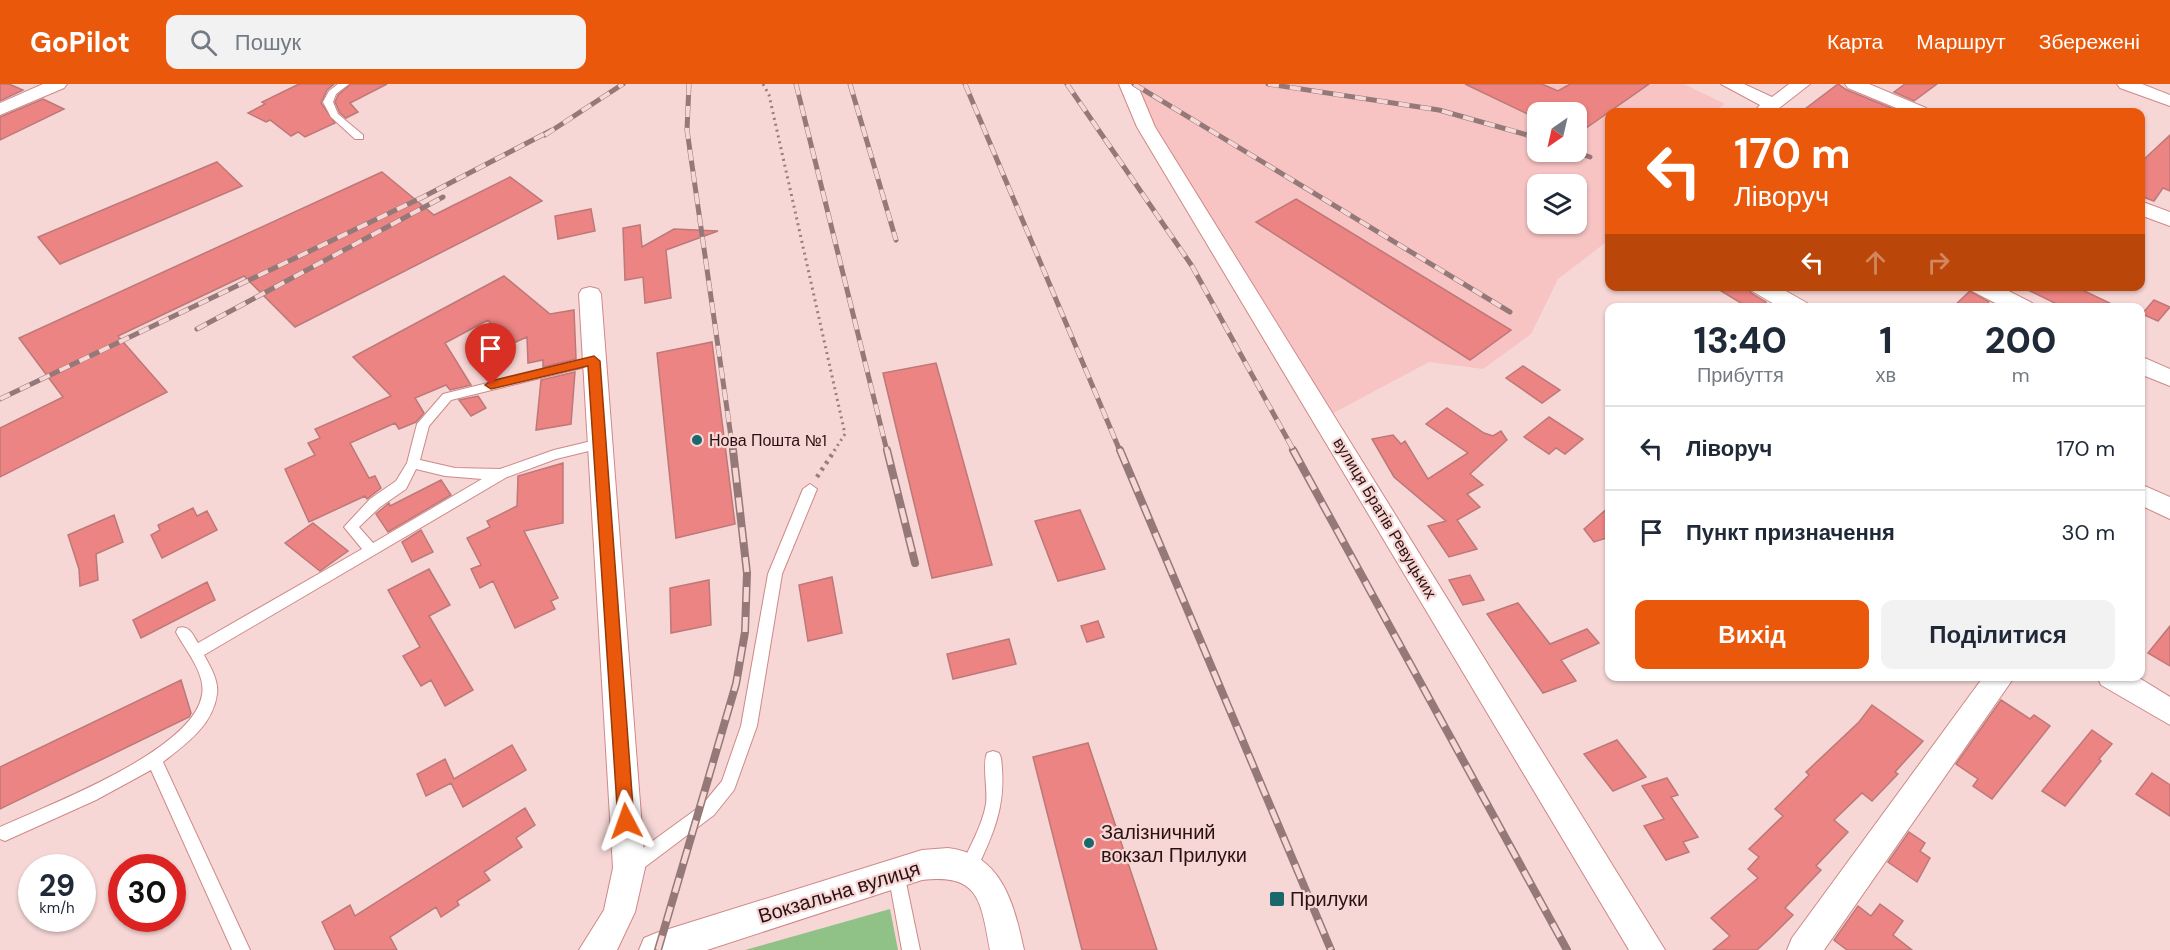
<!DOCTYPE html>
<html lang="uk">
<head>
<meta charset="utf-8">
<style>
  :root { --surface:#fff; --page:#f2f2f3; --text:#1f2937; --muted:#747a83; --line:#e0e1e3; --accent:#ea580c }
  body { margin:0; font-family:"DM Sans",sans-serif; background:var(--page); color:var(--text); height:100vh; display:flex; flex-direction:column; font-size:22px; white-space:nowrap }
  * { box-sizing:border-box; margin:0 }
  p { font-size:20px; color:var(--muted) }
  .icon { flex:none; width:33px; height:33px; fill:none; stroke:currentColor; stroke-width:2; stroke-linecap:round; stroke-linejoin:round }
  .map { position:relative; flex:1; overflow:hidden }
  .sheet { position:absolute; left:1605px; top:219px; width:540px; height:378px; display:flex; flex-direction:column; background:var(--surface); border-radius:12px; box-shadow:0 2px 4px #0004 }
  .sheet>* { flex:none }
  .guide { position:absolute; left:1605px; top:24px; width:540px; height:183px; border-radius:12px; box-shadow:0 2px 4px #0004; background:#ea580c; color:#fff; overflow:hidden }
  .needle { width:39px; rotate:214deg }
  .fabs { position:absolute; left:1527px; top:18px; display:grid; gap:12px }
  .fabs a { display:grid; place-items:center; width:60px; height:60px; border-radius:12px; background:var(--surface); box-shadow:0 2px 4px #0004; font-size:30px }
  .speed { position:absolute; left:18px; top:770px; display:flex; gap:12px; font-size:30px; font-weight:700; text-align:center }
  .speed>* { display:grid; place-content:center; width:78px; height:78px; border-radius:50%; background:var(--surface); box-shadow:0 2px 4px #0004; line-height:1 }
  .speed small { font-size:15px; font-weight:400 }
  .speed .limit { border:9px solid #d22; background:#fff; color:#111 }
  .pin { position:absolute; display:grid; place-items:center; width:51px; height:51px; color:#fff; margin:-62px -26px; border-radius:50% 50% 50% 0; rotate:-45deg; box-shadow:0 0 6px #0007 }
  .pin .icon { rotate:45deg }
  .me { position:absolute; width:66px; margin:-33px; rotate:356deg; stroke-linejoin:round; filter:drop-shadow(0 0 4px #0008) }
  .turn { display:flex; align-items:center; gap:21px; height:126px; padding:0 30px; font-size:27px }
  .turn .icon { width:78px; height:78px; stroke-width:2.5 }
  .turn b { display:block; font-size:42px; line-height:51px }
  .lanes { display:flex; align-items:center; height:57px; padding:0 30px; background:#0003; justify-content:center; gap:30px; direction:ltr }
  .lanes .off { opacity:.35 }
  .eta { display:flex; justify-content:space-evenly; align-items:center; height:102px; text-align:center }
  .eta b { font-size:36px; font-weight:800; line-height:42px }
  .primary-button { display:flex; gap:12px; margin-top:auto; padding:12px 30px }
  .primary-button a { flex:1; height:69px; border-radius:12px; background:var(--accent); color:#fff; font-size:24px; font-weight:800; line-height:69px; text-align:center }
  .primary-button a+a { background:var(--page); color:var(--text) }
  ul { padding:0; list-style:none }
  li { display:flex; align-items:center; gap:18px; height:84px; padding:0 30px; border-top:2px solid var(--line) }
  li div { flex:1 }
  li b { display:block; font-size:22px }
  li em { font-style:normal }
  header { display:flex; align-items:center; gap:36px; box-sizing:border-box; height:84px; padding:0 30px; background:var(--accent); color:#fff }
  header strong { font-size:28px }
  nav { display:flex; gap:33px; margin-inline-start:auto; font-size:21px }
  .search { width:420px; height:54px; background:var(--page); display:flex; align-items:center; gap:15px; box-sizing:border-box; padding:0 21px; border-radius:12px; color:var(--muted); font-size:22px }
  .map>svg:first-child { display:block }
</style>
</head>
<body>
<header>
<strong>GoPilot</strong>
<div class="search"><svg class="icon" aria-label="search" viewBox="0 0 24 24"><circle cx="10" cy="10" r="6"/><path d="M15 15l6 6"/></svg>Пошук</div>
<nav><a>Карта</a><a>Маршрут</a><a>Збережені</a></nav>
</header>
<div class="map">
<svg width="2170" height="866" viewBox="0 0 2170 866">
  <rect width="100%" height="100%" fill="#f6d7d6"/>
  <!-- built -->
  <path fill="#f7c4c3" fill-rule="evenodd" d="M1128,0H1684L1725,20L1713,28H1610L1609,156L1558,195L1531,250L1483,285L1429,278L1324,334ZM1538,28H1576V68H1538ZM1538,100H1576V140H1538Z"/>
  <!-- green -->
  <path fill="#90c187" d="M890,825L898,866H745Z"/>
  <!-- building -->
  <path fill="#ec8483" stroke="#bd7877" stroke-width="1.5" d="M0,0H9L23,6L0,17Z
    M299,0H334L327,6L321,19L335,39L305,53L298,48L291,52L270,36L266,38L248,29L265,20L262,18Z
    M351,0H387L350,19L358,28L346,34L340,29L335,18L338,11Z
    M1465,0H1542L1558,7L1570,0H1649L1576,51V28H1538V35Z
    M1838,0L1847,6L1901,28H1801Z
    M1905,0H1937L1914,17L1894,8Z
    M43,15L64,25L0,56V33Z
    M2170,51V107L2163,104L2154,117L2140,112V79Z
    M217,78L242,102L60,180L38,153Z
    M382,88L434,131L510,93L542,117L295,243L244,192L118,252L167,308L0,393V344L63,313L19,254Z
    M1296,115L1511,246L1470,276L1256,138Z
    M591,125L595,147L558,155L555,132Z
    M640,141L642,163L674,145L718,147L666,166L671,214L645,219L643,193L625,196L623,144Z
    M504,192L550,230L574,226L576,275L543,283V276L528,279L527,253L507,262L488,236L445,259L471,301L450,306L446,301L415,314L424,329L416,338L399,345L395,339L350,359L369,394L375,392L381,404L367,415L365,412L309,438L285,385L315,371L308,359L320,354L315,345L391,312L353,273Z
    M1713,202H1748L1751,209L1766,218L1757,224H1749Z
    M2020,202H2074L2120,224H2065Z
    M1970,207L1989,218L1984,224H1952Z
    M2154,216L2170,223L2158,237L2142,230Z
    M712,258L735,440L676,454L657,269Z
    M936,279L992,481L932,494L883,289Z
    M1523,282L1560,306L1542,319L1506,294Z
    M575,288L571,340L536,346L541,296Z
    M478,312L486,324L471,332L459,316Z
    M1447,324L1484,349L1493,352L1501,347L1507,356L1470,390L1483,401L1467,410L1480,423L1457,436L1477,465L1449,473L1428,442L1446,437L1394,393L1372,355L1393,351L1401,360L1405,357L1428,395L1468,369L1426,340Z
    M1549,333L1583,355L1565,370L1556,364L1549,370L1524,353Z
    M563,379V439L524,447L558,514L551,517L555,525L515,544L493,497L480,504L471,485L481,481L467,454L490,443L487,437L517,422L518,392Z
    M441,396L451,411L388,448L376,430L389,419L390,422Z
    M1610,422V453L1594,458L1584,445Z
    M193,424L197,432L207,427L217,446L162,474L151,451L160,446L158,441Z
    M1080,426L1105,485L1058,497L1035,437Z
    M114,431L123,458L96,470L98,496L80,502L79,485L68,451Z
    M313,439L348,467L320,487L285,459Z
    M421,446L433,468L412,478L402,458Z
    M429,485L450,521L429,532L473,606L445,622L431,596L421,602L403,572L420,563L388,506Z
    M1470,491L1484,516L1463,521L1449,496Z
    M832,493L842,549L808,557L799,501Z
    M709,496L711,541L671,549L670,504Z
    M207,498L215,516L141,554L133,536Z
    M1518,519L1550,560L1587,545L1599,559L1561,576L1576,597L1543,609L1487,530Z
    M1098,537L1104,553L1087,558L1081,542Z
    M2170,542V582L2148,569Z
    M1009,555L1016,580L953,595L947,570Z
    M181,596L191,629L189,633L0,725V683Z
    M2001,616L2030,635L2034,631L2050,642L1992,715L1973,702L1978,695L1956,680Z
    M1872,621L1923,657L1895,688L1898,690L1872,717L1862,709L1834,736L1848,748L1816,782L1821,786L1785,824L1793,831L1771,853L1757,866H1713L1730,852L1711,834L1758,794L1748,785L1759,773L1749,765L1783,732L1775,725L1809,691L1806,688L1859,638Z
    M2092,646L2112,660L2099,675L2101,677L2065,722L2042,707Z
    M1617,656L1646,693L1613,707L1584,670Z
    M1088,659L1157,866H1082L1033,673Z
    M512,661L526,686L463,723L451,699L426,712L417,690L445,675L454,695Z
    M2152,689L2170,701V732L2136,710Z
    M1667,694L1678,711L1671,713L1698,753L1683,758L1689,768L1666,776L1644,742L1664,735L1642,702Z
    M525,724L535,741L516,754L522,763L484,788L490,796L457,817L459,821L441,833L436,823L390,853L397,866H335L322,838L350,821L355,832Z
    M1909,748L1925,759L1920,767L1930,774L1917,798L1888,778Z
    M1880,820L1903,837L1893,851L1912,866H1847L1834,856L1858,822L1871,832Z"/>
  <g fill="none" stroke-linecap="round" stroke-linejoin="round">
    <defs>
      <path id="lane" d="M338,0H349L336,10L333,18L338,30L363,51V55H355L331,33L323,18L329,7Z
        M594,273L600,277L598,280L451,316L429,342L420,376L455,384L500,385L554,366L600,355L605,357L606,360L605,363L556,375L507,393L204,571C210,582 219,597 217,610C213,641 186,660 163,678L250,866H232L151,686L96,716L5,757L0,755V743C48,721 193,667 202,611C206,589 185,566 176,548L178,544C189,540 193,551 198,559L362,465L344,443L370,415L396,397L407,379L417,340L443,310ZM416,385L445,392L482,395L373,459L359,443L380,423L406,405Z
        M810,400L817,405L782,490L757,642L734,706L714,731L637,789L631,791L625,789L623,783L625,777L702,721L722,697L741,642L768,490L803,405Z
        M993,667L999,669L1001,674C1007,721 994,749 974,791L968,793L962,791L960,785C969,763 982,743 986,720C988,705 982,681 987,669Z
        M896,781L902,783L904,789L920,866H902L888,789L890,783Z"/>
      <path id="street" d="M43,0H67L64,4L0,31V19Z
        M1119,0H1137L1155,43L1665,866H1629L1137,43Z
        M1721,0H1744L1772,13L1789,0H1810L1774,28H1754L1760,21Z
        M1845,0H1869L1926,24L1929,28H1906L1848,4Z
        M2117,0H2142L2170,11V22L2120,4Z
        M2140,117L2170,128V142L2140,131Z
        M1750,202H1777L1807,219L1810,224H1781L1752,207Z
        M1970,202H1999L2032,219L2035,224H2005L1972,207Z
        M590,203L598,205L601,210L645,784L635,828L617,866H579L604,826L613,784L579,210L582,205Z
        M2140,272L2170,285V302L2140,290Z
        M2140,400L2170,413V435L2140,421Z
        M1984,592H2015L1824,866H1787L1792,854Z
        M2097,592H2136L2170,613V641L2101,601Z
        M948,764C1002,770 1014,820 1024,866H990C981,818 980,789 922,796L707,866H639L644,854L656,849L922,766Z"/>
    </defs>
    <!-- lane casing -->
    <use href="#lane" stroke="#cf8887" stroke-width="2"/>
    <!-- street casing -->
    <use href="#street" stroke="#cf8887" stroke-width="2"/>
    <!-- path-far1 -->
    <path stroke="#9a7e7d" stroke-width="3" stroke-dasharray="2 4" stroke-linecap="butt" d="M763,0L769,11L845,350L834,367"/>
    <!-- path -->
    <path stroke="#9a7e7d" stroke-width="4.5" stroke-dasharray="3 5" stroke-linecap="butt" d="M817,393L835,366"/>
    <!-- lane -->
    <use href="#lane" fill="#fff" fill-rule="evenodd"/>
    <!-- street -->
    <use href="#street" fill="#fff" fill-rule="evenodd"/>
    <defs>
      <path id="rail-far1" d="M689,0L687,46L733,367
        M796,0L887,367
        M850,0L896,156
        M965,0L1120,367
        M1067,0L1192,182L1294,367
        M1134,0L1510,228
        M1268,0L1439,26L1538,54
        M545,51L623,0
        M1575,68L1590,73
        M197,245L443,113
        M0,315L423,113L552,46"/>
      <path id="rail" d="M887,366L915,479
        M1120,366L1331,866
        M1293,366L1567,866
        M658,866L736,600L745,548L747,489L733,366"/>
    </defs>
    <!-- rail-far1 casing -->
    <use href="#rail-far1" stroke="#957978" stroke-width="5"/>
    <!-- rail casing -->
    <use href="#rail" stroke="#957978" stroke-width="8"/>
    <!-- rail-far1 -->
    <use href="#rail-far1" stroke="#f6d7d6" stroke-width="4" stroke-dasharray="11" stroke-linecap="butt"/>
    <!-- rail -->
    <use href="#rail" stroke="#f6d7d6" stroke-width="5" stroke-dasharray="15" stroke-linecap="butt"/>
  </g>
  <!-- route -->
  <path fill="#ea580c" stroke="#983908" stroke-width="1.5" d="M594,272L600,277L634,737L632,743L626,745L620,743L618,737L588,282L491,305L485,301L491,297Z"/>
  <!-- markers -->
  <g fill="#1a676c" stroke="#f6d7d6" stroke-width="2">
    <circle cx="697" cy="356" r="6"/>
    <circle cx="1089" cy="759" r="6"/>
    <rect x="1269" y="807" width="16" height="16" rx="3"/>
  </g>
  <g text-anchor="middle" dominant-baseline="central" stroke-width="4.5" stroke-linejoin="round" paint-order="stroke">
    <!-- poi labels -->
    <g font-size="16" fill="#2b1111" stroke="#f6d7d6" text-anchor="start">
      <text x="709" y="356">Нова Пошта №1</text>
    </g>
    <!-- street labels -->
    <g font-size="16" fill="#2b1111" stroke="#f6d7d6">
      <text transform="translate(1385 434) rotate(59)">вулиця Братів Ревуцьких</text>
    </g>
    <!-- near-poi labels -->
    <g font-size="20" fill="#2b1111" stroke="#f6d7d6" text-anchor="start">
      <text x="1101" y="748">Залізничний<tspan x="1101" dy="23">вокзал Прилуки</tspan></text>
      <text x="1290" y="815">Прилуки</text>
    </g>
    <!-- near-street labels -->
    <g font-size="20" fill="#2b1111" stroke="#f6d7d6">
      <text transform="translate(839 808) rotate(-17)">Вокзальна вулиця</text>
    </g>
  </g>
</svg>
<div class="fabs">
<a><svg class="needle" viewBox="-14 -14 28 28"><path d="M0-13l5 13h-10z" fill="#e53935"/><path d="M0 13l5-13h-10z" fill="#747a83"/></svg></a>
<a><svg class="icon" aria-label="layers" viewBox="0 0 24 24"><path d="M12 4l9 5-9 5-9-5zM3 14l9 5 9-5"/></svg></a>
</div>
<div class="speed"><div>29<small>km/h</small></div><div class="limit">30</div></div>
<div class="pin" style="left:491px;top:301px;background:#d93025"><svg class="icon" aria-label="arrive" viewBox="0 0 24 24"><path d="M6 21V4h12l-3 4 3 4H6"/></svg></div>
<svg class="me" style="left:626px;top:737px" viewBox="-20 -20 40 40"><path d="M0-17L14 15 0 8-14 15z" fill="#ea580c" stroke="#fff" stroke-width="4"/></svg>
<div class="guide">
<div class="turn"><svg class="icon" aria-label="left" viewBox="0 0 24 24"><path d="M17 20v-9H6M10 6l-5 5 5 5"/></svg><div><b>170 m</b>Ліворуч</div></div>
<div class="lanes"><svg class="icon" aria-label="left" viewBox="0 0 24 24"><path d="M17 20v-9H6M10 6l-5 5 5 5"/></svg><svg class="icon off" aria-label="ahead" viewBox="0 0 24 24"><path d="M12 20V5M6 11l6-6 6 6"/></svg><svg class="icon off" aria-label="right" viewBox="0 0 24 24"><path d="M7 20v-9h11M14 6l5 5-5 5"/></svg></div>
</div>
<section class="sheet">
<div class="eta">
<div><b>13:40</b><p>Прибуття</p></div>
<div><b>1</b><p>хв</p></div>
<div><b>200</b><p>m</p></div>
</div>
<ul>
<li><svg class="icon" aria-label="left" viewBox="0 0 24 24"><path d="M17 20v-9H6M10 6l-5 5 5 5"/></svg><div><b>Ліворуч</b></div><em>170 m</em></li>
<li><svg class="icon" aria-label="arrive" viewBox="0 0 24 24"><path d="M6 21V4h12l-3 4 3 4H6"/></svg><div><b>Пункт призначення</b></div><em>30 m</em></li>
</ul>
<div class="primary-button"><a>Вихід</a><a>Поділитися</a></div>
</section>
</div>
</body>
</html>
